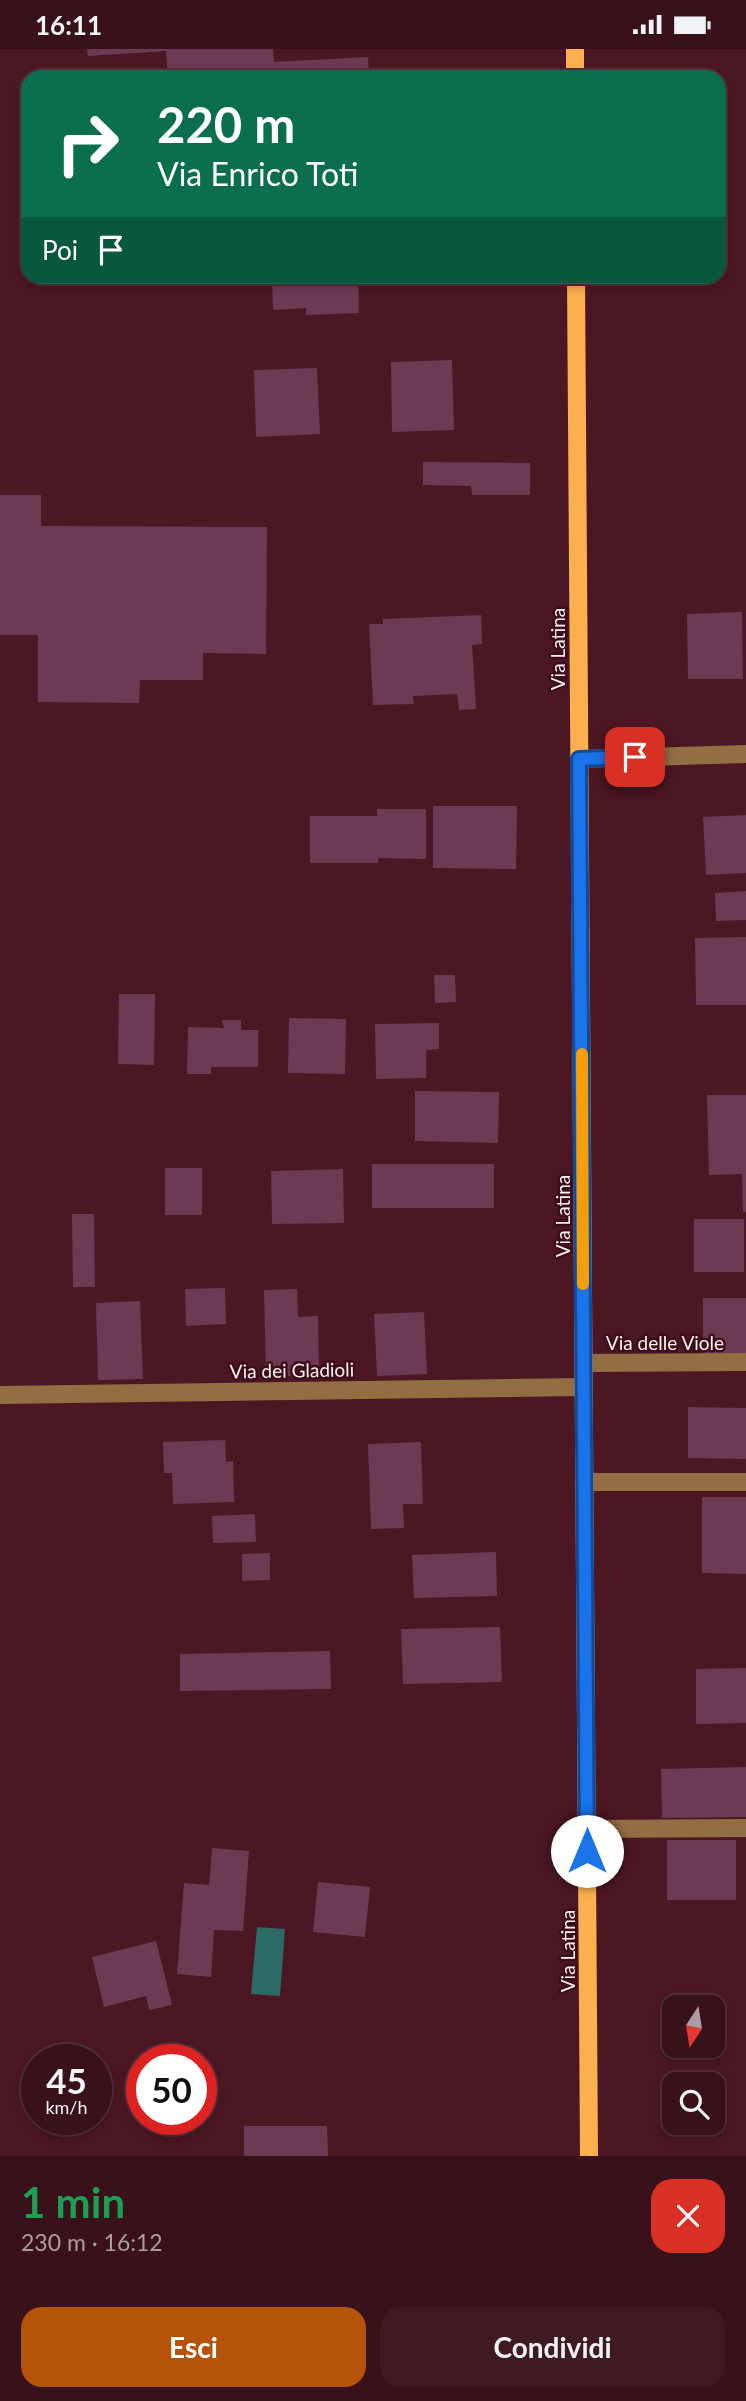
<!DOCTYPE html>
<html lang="it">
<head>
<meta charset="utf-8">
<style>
  :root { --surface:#38111a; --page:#3f1a23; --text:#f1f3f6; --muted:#ab9da2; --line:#523139; --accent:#b45309 }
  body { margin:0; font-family:Lato,sans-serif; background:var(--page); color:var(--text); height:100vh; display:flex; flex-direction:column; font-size:26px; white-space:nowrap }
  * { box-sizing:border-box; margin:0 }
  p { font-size:23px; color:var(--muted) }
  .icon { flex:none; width:38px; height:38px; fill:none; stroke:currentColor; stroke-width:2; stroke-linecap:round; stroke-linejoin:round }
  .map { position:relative; height:2107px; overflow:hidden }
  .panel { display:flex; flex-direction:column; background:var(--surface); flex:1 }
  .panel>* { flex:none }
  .banner { position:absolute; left:21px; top:21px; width:705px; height:214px; border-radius:21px; box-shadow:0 4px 10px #0003,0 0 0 2px var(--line); background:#0b6e4f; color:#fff; overflow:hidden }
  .needle { width:46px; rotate:192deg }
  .controls { position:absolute; left:662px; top:1946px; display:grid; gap:14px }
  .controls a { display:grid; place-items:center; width:63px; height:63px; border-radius:14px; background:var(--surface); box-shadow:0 4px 10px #0003,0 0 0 2px var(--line); font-size:35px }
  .speed { position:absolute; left:21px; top:1995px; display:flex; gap:14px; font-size:35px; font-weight:700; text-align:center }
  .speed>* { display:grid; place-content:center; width:91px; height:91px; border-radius:50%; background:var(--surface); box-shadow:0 4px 10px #0003,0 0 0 2px var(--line); line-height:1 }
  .speed small { font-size:18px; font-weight:400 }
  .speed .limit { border:10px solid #d22; background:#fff; color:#111 }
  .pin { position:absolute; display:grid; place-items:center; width:60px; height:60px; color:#fff; margin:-30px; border-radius:14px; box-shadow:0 4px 10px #0006 }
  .me { position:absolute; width:77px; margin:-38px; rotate:0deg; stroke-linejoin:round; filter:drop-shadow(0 0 5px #0008) }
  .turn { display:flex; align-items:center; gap:24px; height:147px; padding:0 21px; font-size:32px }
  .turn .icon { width:91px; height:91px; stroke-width:2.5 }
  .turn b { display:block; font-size:49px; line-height:60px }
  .then { display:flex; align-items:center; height:66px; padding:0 21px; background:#0003; gap:14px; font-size:26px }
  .round { display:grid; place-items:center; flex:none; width:74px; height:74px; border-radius:21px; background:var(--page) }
  .summary { display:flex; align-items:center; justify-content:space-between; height:119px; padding:0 21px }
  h1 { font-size:42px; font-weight:700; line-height:52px; color:#1e9e55 }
  .action { display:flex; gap:14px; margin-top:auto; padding:14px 21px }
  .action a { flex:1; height:80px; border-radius:21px; background:var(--accent); color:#fff; font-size:28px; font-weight:700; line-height:80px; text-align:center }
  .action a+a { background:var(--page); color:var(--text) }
  .status { display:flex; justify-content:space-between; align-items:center; height:49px; padding:0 35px; background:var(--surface); direction:ltr }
  .status svg { height:19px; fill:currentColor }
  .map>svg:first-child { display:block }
</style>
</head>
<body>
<div class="status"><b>16:11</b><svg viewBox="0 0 49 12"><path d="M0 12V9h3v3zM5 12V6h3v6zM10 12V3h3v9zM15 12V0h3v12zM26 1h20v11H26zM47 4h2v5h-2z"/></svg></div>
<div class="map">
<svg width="746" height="2107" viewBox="0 0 746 2107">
  <rect width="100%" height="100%" fill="#4b1723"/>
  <!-- water -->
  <path fill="#2c6a66" d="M257,1878L285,1880L280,1947L251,1945Z"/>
  <!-- building -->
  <path fill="#6d3a53" d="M87,0H273L274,13L368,8L369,28H168L166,2L88,7Z
    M272,228H358L359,264L306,266V259L273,261Z
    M452,311L454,381L392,383L391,313Z
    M317,319L320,385L256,388L254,321Z
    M423,413L530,414V446H472L471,437L423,436Z
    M0,446H41V477L267,478L266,605L203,604V631H140L139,654L38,653V586H0Z
    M742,563L743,630H688L687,565Z
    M481,566L482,595L472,596L476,660L459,661L457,645L413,647L414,655L373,656L369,575H383V570Z
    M433,757H517L516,820L433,819Z
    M377,760H426V810L378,809V814H310V767H377Z
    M746,766V824L706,826L703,768Z
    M746,842V871L716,872L715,844Z
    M746,888V956H696L695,889Z
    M434,926H455L456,953L435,954Z
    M119,945H155L154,1016L118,1015Z
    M289,969L346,970L345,1025L288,1024Z
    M222,971H241V981H258V1018H211V1025H187L188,978L224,979Z
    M439,974V1000L426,1001V1029L376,1030L375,975Z
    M415,1042L499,1043L498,1094L415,1092Z
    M707,1046H746V1163H743L742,1125L709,1126Z
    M372,1115H494V1159H372Z
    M165,1119H202V1166H165Z
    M343,1120L344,1174L272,1175L271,1122Z
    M72,1165H94L95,1238H73Z
    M694,1170H744V1223H694Z
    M225,1239L226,1275L186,1277L185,1240Z
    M297,1240L298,1268L318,1267L319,1319L293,1320V1327L266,1328L264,1241Z
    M703,1249H746V1307H703Z
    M140,1252L143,1330L98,1331L96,1254Z
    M424,1263L427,1325L377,1327L374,1265Z
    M688,1358L746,1359V1410L688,1409Z
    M225,1391L226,1413L233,1412L234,1453L173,1455L172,1424H164L163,1393Z
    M421,1393L423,1455H403L404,1479L371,1480L368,1395Z
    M702,1448H746V1525L702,1524Z
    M255,1465L256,1493L213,1494L212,1467Z
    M496,1503L497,1547L414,1549L412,1506Z
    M270,1504V1531L242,1532V1505Z
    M500,1578L502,1633L403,1635L401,1580Z
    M330,1602L331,1640L180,1642V1605Z
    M746,1619V1674L696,1675V1620Z
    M746,1718V1768L662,1769L661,1720Z
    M667,1791H736V1851H667Z
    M212,1799L249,1802L243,1882L214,1881L211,1928L177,1925L184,1834L209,1836Z
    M318,1833L370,1838L365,1888L313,1883Z
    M156,1892L172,1956L149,1961L146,1947L104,1958L92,1908Z
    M244,2077H327L328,2107H244Z"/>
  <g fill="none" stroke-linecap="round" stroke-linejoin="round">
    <!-- minor -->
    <path stroke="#936e43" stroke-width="18" d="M579,710L746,705
      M584,1314L746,1313
      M0,1346L584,1338
      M584,1433H746
      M587,1780L746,1779"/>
    <!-- major -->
    <path stroke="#fbaf4f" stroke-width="18" d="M575,0V28
      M576,228L589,2107"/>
  </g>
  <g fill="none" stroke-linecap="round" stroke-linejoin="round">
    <defs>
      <path id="route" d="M587,1802L579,710L635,708"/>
    </defs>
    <!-- route casing -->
    <use href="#route" stroke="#114b97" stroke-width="18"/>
    <!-- route -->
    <use href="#route" stroke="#1a73e8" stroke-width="12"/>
    <!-- slow -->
    <path stroke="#f59e0b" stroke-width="12" d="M582,1005L583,1235"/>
  </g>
  <g text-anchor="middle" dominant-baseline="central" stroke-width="5" stroke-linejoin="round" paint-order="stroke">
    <!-- street labels -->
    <g font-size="19" fill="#faf3f3" stroke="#3f0c19">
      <text transform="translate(557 600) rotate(-90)">Via Latina</text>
      <text transform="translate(562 1167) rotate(-90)">Via Latina</text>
      <text x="665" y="1293">Via delle Viole</text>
      <text transform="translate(292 1321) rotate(-1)">Via dei Gladioli</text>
      <text transform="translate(567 1902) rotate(-90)">Via Latina</text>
    </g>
  </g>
</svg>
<div class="controls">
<a><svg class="needle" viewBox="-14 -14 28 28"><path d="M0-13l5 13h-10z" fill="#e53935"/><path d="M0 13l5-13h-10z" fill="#ab9da2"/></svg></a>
<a><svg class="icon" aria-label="search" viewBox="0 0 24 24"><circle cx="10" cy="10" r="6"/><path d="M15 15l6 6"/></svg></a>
</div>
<div class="speed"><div>45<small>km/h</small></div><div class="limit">50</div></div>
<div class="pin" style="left:635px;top:708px;background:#d93025"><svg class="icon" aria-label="arrive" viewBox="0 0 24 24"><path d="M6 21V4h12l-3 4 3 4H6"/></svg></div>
<svg class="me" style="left:587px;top:1802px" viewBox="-20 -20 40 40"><circle r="19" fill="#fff"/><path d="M0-13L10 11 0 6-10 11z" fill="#1a73e8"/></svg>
<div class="banner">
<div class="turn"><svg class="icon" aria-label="right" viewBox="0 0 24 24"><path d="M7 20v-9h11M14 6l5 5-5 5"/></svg><div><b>220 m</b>Via Enrico Toti</div></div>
<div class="then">Poi<svg class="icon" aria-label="arrive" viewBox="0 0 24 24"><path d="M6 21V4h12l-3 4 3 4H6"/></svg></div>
</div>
</div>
<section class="panel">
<div class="summary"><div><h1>1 min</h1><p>230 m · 16:12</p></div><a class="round" style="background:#d93025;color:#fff"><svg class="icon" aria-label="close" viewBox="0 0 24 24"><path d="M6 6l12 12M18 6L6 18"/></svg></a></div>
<div class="action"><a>Esci</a><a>Condividi</a></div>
</section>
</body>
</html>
